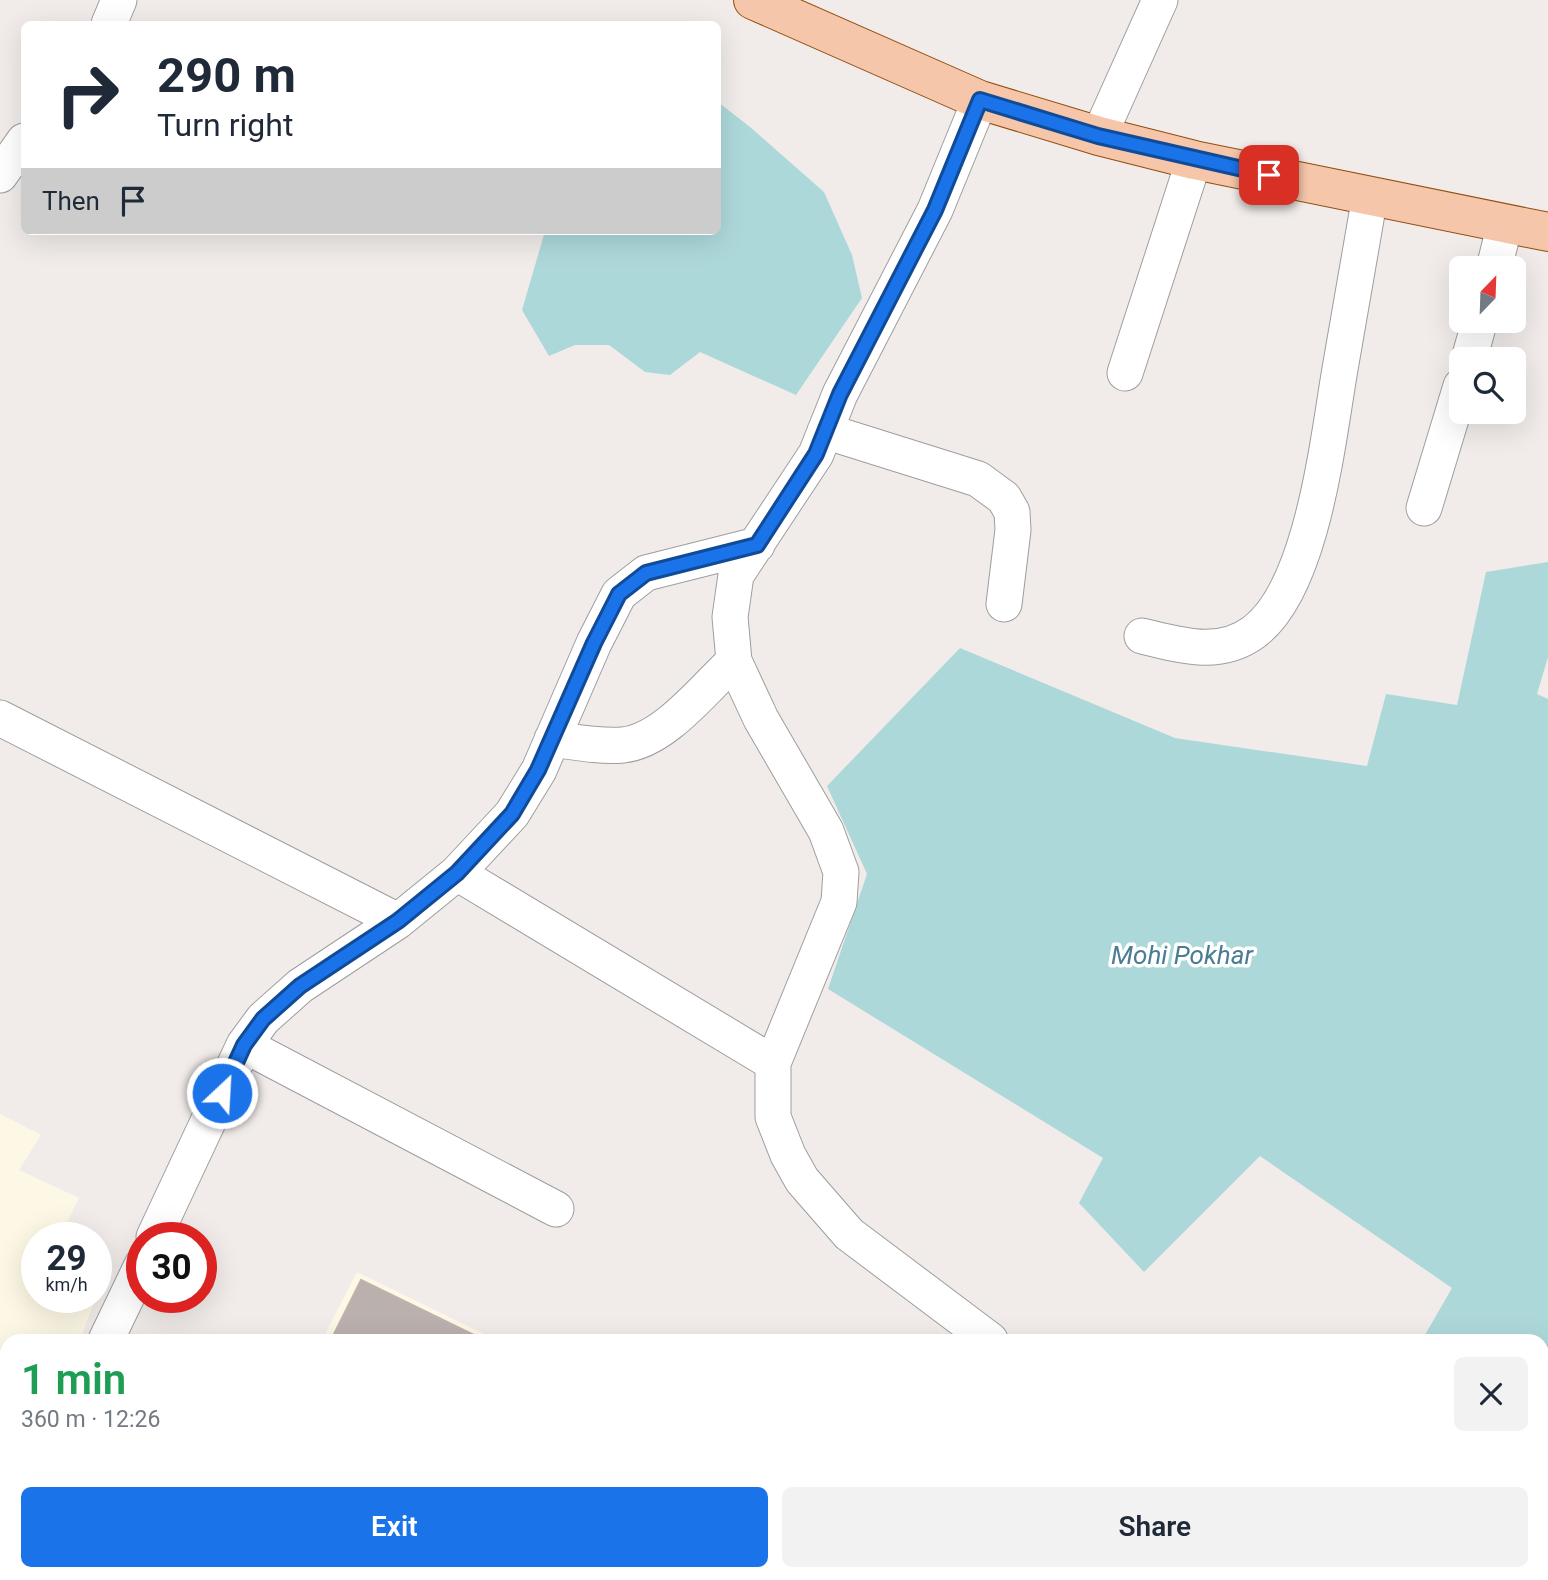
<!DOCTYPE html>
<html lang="en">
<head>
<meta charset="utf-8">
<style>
  :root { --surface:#fff; --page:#f2f2f3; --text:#1f2937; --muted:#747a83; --accent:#1a73e8 }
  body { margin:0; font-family:Roboto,sans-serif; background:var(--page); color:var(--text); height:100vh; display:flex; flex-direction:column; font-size:26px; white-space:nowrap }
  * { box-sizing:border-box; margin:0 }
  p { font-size:23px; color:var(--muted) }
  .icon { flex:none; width:38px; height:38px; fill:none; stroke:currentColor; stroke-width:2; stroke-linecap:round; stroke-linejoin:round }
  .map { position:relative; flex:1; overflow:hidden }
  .drawer { position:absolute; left:0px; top:1334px; width:1549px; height:247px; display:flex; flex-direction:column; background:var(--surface); border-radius:21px 21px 0 0; box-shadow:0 7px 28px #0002 }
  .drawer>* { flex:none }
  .guide { position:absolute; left:21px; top:21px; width:700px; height:214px; border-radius:10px; box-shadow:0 7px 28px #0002; background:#fff; color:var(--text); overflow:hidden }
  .needle { width:46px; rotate:23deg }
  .controls { position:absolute; left:1449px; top:256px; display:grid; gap:14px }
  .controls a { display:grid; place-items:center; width:77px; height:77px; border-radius:10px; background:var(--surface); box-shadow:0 7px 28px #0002; font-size:35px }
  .speed { position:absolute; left:21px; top:1222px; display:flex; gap:14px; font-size:35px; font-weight:700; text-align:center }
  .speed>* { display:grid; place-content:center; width:91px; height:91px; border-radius:50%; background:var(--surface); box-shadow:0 7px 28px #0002; line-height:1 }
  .speed small { font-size:18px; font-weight:400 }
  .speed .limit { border:10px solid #d22; background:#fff; color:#111 }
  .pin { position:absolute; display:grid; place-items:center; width:60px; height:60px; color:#fff; margin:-30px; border-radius:14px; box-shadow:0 4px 10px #0006 }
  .me { position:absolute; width:77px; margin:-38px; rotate:25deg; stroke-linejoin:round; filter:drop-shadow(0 0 5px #0008) }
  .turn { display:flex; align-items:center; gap:24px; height:147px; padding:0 21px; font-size:32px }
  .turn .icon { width:91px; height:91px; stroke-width:2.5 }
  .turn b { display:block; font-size:49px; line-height:60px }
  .then { display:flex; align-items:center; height:66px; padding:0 21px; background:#0003; gap:14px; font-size:26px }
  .round { display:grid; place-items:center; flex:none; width:74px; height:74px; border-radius:10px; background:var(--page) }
  .headline { display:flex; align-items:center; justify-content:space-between; height:119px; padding:0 21px }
  h1 { font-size:42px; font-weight:600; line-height:52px; color:#1e9e55 }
  .button { display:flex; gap:14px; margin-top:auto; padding:14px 21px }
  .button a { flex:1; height:80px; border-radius:10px; background:var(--accent); color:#fff; font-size:28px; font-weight:600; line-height:80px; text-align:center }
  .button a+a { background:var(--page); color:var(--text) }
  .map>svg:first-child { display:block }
</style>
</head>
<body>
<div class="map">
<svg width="1548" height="1580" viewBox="0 0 1548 1580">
  <rect width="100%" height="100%" fill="#f1ece9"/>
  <!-- education -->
  <path fill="#fdf8e5" d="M0,1114L41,1135L19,1170L79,1198L60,1237H37V1297H96L80,1340H7V1508L0,1505Z
    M357,1272L496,1340H322Z
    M196,1573H345L342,1580H199L200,1575Z"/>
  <!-- water -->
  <path fill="#add8da" d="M718,102L750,127L824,192L852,255L862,298L796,395L700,352L670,375L645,372L609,345H575L549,356L522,310L545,231H718Z
    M1548,562V657L1537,694L1548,699V1462L1542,1456V1340H1422L1452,1288L1260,1156L1144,1272L1079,1203L1103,1158L828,989L867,874L827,786L960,648L1175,738L1367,766L1386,694L1457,705L1486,572Z"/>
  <!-- building -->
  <path fill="#bab1ae" stroke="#c1b1ac" stroke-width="2" d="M361,1280L484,1340H331Z"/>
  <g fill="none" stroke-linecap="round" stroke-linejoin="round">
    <defs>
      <path id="service" d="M304,1580L307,1574"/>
      <path id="minor" d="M109,24L119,0
        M980,100L935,210L840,394L816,454L736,575L730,617L734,661L761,719L826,831L841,872L839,902L773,1063V1117L788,1155L802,1180L849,1234L990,1340
        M1099,136L1160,0
        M0,175L24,141
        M1494,268L1505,224
        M1469,359L1480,320
        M1125,373L1194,160
        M825,431L978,479L1004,498L1012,512L1013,530L1004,604
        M1424,508L1461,386
        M1142,636C1180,645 1219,658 1254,632C1313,588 1328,438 1340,369C1350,311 1360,254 1370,196
        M0,718L398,921
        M552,739C575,742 599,747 623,745C664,741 704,689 734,661
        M457,873L773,1063
        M244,1045L556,1209
        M154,1237L244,1045L263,1019L300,986L398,921L457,873L512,814L539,770L594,643L619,594L646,573L757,545
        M106,1340L142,1265
        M0,1532L7,1536
        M1260,1573L1266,1580
        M1,1580L7,1564"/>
      <path id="primary" d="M753,0L980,100L1099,136L1194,160L1548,232"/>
    </defs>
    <!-- service casing -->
    <use href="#service" stroke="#9e9e9e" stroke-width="19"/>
    <!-- minor casing -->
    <use href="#minor" stroke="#9e9e9e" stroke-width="37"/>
    <!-- primary casing -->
    <use href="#primary" stroke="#924d0d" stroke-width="40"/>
    <!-- service -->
    <use href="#service" stroke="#fff" stroke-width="18"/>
    <!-- minor -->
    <use href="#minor" stroke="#fff" stroke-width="35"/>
    <!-- primary -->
    <use href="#primary" stroke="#f5c6a9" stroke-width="38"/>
  </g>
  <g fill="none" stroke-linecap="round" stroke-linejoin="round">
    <defs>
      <path id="route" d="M222,1093L244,1045L263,1019L300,986L398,921L457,873L512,814L538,770L594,643L619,594L646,573L757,545L816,454L840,394L935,210L980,100L1098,136L1269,175"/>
    </defs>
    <!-- route casing -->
    <use href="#route" stroke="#114b97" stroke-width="18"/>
    <!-- route -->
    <use href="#route" stroke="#1a73e8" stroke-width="12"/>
  </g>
  <g text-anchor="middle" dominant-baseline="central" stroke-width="7" stroke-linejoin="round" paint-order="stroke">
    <!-- water labels -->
    <g font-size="26" font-style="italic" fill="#4a7c93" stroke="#fff">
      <text x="1182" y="955">Mohi Pokhar</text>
    </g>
  </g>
</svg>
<div class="controls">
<a><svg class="needle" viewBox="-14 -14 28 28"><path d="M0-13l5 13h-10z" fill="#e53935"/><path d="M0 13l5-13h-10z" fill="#747a83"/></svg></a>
<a><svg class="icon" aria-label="search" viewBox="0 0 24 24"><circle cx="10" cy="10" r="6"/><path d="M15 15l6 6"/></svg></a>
</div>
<div class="speed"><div>29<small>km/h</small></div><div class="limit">30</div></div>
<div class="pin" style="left:1269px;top:175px;background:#d93025"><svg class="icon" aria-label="arrive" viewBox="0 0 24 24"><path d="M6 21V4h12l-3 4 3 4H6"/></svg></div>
<svg class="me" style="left:222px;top:1093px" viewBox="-20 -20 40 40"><circle r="17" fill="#1a73e8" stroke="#fff" stroke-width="3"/><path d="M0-11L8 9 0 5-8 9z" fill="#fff"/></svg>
<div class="guide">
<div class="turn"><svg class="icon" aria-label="right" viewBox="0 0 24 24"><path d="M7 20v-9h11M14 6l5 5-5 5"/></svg><div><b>290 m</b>Turn right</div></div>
<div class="then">Then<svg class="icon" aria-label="arrive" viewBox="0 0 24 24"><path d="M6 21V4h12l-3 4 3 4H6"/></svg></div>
</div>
<section class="drawer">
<div class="headline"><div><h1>1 min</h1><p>360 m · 12:26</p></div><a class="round"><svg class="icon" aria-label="close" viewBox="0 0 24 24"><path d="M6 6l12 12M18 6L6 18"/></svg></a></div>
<div class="button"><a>Exit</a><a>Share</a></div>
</section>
</div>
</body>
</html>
